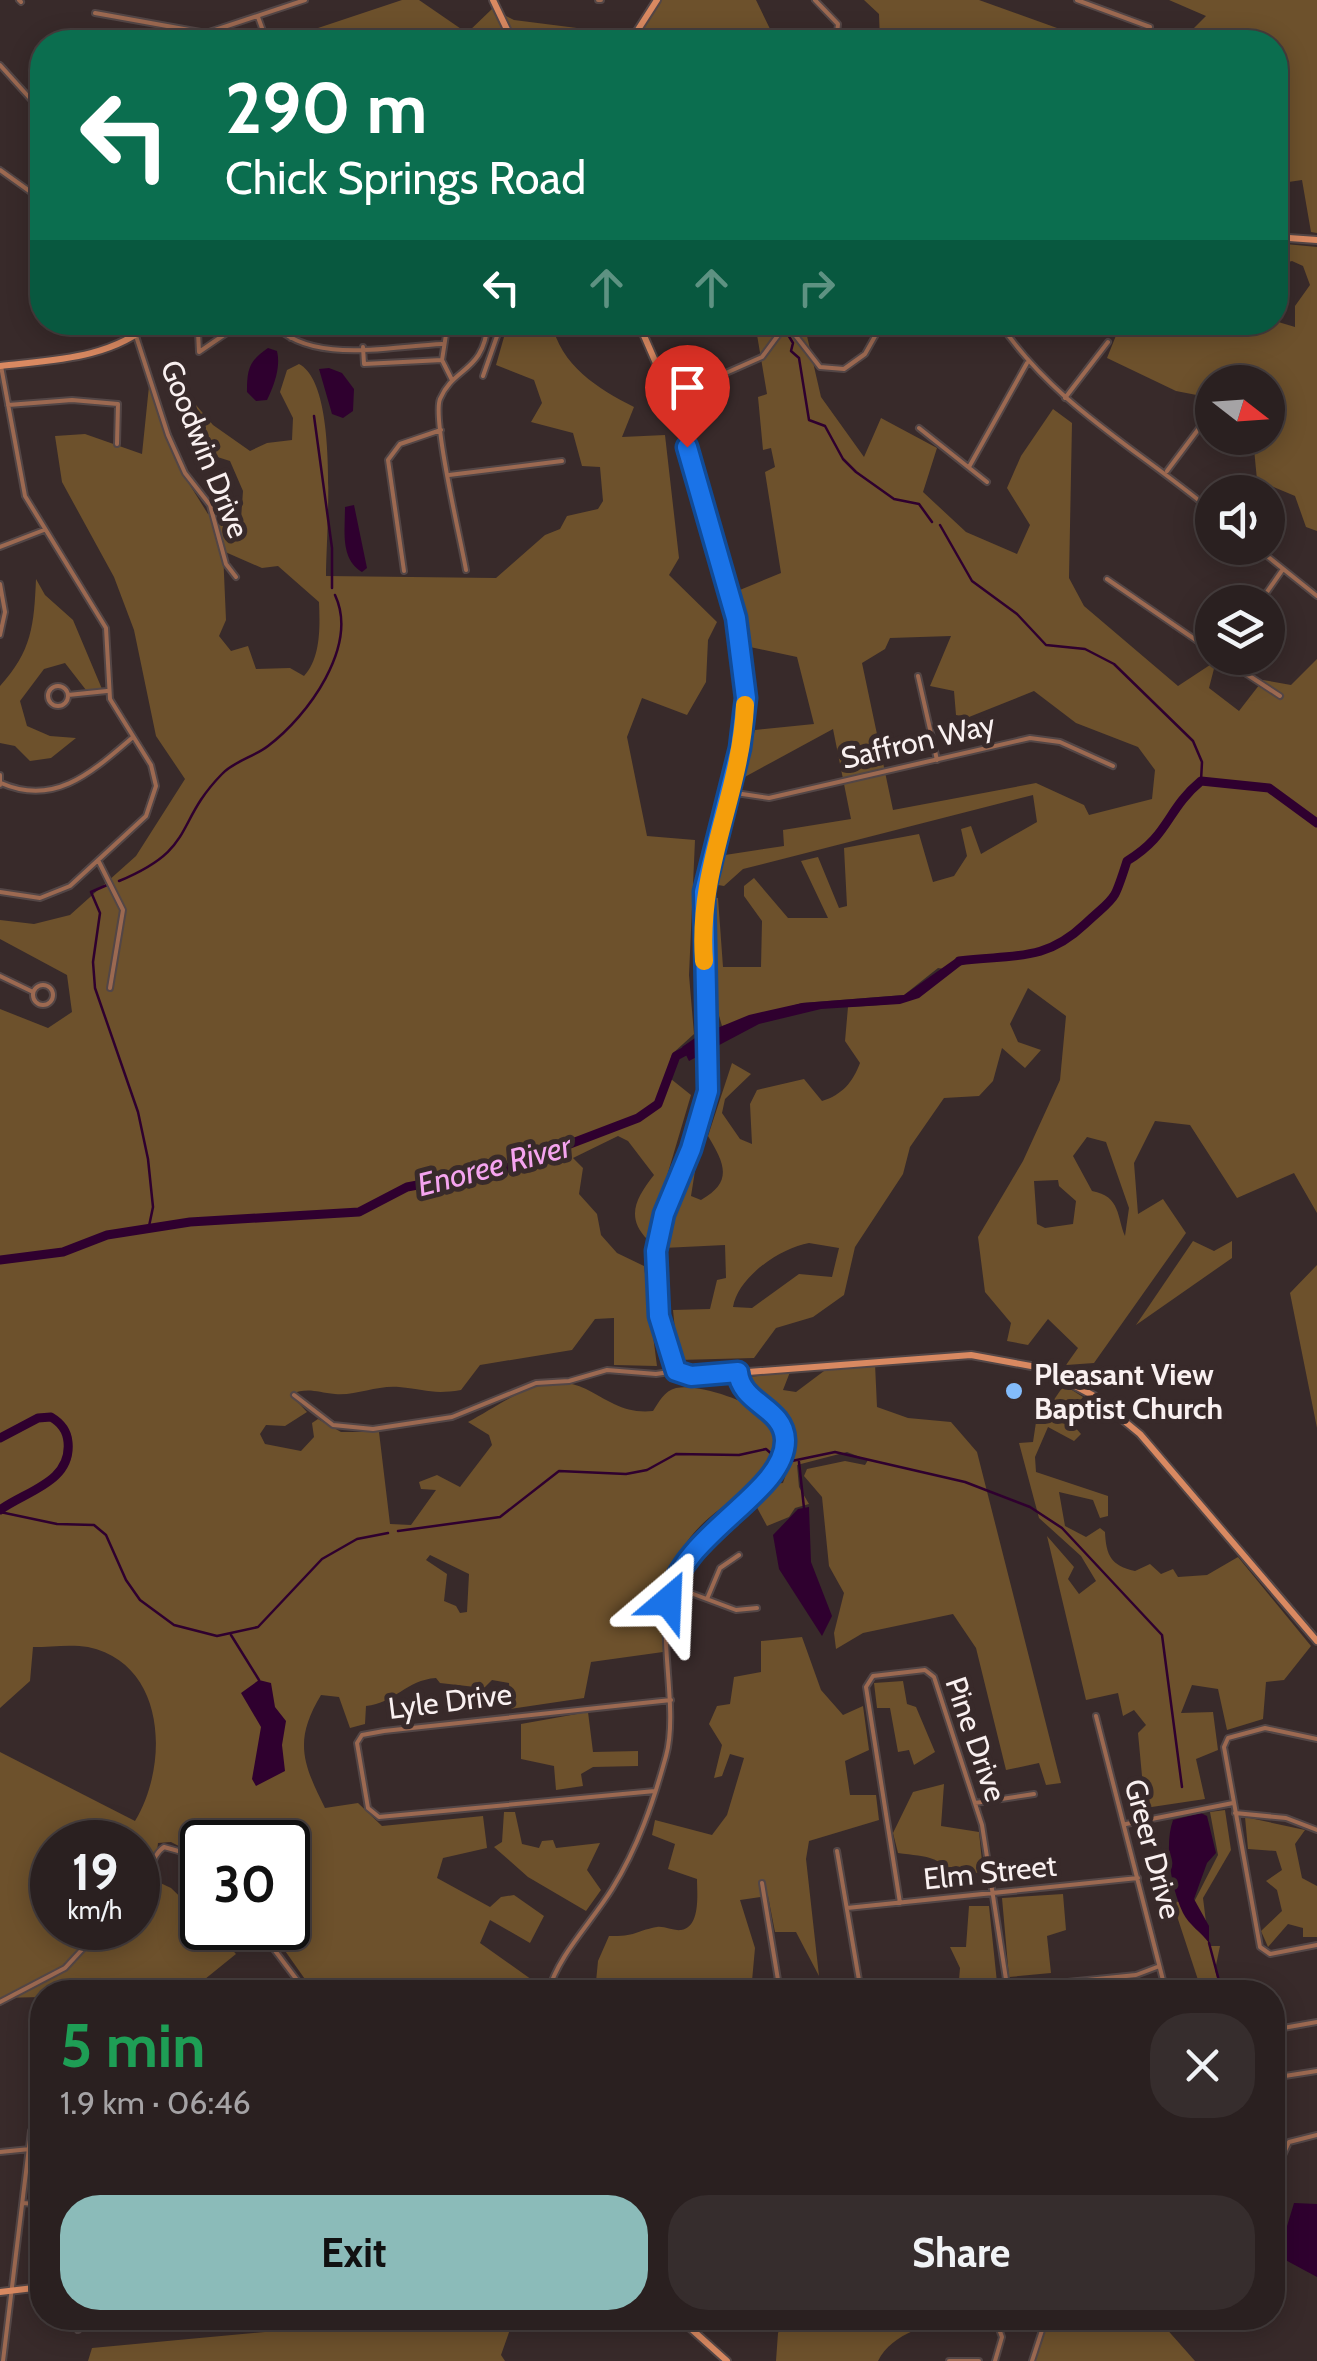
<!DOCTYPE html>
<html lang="en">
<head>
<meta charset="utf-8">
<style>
  :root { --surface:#2a2020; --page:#362d2d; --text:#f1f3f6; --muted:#a5a3a5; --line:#463e3e; --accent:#8bbbb9 }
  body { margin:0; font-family:Cabin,sans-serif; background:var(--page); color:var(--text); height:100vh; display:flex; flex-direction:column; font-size:38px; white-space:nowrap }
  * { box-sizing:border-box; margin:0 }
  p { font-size:32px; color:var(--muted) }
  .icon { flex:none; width:55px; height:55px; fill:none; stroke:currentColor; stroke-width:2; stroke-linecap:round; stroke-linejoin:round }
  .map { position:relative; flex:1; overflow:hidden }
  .sheet { position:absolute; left:30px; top:1980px; width:1255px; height:350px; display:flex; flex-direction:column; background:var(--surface); border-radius:40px; box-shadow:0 5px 25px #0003,0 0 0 2px var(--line) }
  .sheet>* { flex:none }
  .banner { position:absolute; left:30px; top:30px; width:1258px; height:305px; border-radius:40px; box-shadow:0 5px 25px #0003,0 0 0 2px var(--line); background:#0b6e4f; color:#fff; overflow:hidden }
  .needle { width:65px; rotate:107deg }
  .tools { position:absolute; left:1195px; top:365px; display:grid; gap:20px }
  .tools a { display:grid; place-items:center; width:90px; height:90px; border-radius:50%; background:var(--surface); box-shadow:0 5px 25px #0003,0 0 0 2px var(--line); font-size:50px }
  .speed { position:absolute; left:30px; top:1820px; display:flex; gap:20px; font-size:50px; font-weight:700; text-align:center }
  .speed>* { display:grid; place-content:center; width:130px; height:130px; border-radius:50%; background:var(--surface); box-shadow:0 5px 25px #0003,0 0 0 2px var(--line); line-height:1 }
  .speed small { font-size:25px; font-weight:400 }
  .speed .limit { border:5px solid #111; border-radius:15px; background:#fff; color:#111 }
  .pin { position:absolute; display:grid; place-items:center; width:85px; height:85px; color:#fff; margin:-102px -42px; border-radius:50% 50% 50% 0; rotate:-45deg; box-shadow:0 0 10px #0007 }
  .pin .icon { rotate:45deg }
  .me { position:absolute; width:110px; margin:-55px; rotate:26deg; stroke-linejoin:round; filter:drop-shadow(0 0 8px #0008) }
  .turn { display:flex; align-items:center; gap:35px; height:210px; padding:0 30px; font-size:45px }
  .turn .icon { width:130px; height:130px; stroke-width:2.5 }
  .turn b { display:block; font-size:70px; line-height:85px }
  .lanes { display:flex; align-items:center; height:95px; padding:0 30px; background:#0003; justify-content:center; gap:50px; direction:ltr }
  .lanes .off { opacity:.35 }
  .round { display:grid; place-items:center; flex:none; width:105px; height:105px; border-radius:40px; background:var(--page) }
  .summary { display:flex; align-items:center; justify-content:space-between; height:170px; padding:0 30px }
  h1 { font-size:60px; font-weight:700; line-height:75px; color:#1e9e55 }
  .button { display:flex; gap:20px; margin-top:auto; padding:20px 30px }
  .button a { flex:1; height:115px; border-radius:40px; background:var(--accent); color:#111; font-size:40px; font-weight:700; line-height:115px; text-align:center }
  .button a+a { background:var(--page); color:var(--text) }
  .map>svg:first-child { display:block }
</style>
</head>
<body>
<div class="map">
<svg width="1317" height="2361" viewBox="0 0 1317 2361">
  <rect width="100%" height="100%" fill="#382a2a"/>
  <!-- green -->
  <path fill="#6d512c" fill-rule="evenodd" d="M402,0H419L467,33L492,9L514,20L632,35L656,0H756L771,31L765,42H664L633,35L627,42H304L306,32Z
    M864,0H979L1096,42H880L879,14Z
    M1169,0H1317V233L1311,232L1302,180L1275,184V42H1180L1206,16Z
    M1275,243L1317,247V531L1306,527L1295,496L1257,480L1253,438H1268V382H1212V398L1176,391L1107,358L1121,323L1275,321L1295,327V306L1310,285L1303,266L1292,261L1275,266Z
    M508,323H552C560,365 598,389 634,407L622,437L665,435L679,558L669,575L717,622L708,640L706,682L687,715L642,698L627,737L647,836L695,840L689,975L694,1034L672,1054L666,1075L691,1095L648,1240C625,1217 636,1198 654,1175L628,1141L618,1136L573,1158L583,1168L579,1194L597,1214L601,1235L617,1253L644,1266L657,1366L614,1365V1318L595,1319L572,1350L480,1365L461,1390C431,1395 426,1389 399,1387C377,1385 356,1396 335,1394C316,1392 309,1387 290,1394L307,1412L285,1426L266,1425L260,1434L265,1444L301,1451L314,1437L312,1423L318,1419L341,1432H379L390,1524L411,1525L436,1490L421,1489L419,1482L437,1475L460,1487L492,1445L489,1435L468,1422C501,1405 545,1368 586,1389C609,1401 625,1414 653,1411C659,1402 664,1391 676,1388C699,1383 745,1401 765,1413L781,1439C772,1478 745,1490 716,1512C667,1550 661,1595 663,1652L591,1662L584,1698L510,1709L509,1683L492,1680L484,1688L440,1683L436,1678C406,1680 395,1703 366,1706L365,1724L350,1728L339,1697L321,1695C294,1740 302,1762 325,1808L358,1803L382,1826L483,1816L487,1848L443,1858L437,1878L490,1907L501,1897L514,1895L544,1916L530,1943L490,1920L480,1943L542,1987L540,1992H314L269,1928H288V1842H202V1858L171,1842L158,1843L154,1880L171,1888L202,1918V1928H212L236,1954L189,1992H42V1997L0,1998V1752L135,1821C169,1765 167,1664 88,1647C71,1644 50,1647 33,1647L30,1681L0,1708V1009L48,1028L72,1012L67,975L0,939V920L34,924L70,915L136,856L185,779L156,736L134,630L114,577L62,482L55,436L85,434L142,454L149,386L183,474L208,514L241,519L243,491L230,461L211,455L196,405L213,425L250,451L267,443L292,440L293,418L280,392L287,370L299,364C340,385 326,534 326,576L496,578L545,535L560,529L567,516L598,509L603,501L600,467L582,466L573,433L531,422L542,403L534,380L496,365ZM223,551L262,568L278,566L319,602C320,626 321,658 304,676L290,668L256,669L248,646L231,651L219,636L226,620ZM430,1555L469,1574L467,1612L460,1613L456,1606L444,1601L447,1574L426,1560ZM52,1842H138V1928H52Z
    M755,323H804L821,397L864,457L881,418L937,448L923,492L966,532L1017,554L1030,525L1007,488L1021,456L1053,409L1072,423L1069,578L1084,606L1178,686L1216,661L1209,688L1239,711L1263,680L1291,685L1317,659V1213L1294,1173L1237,1198L1190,1125L1155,1121L1134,1163L1138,1214L1163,1199L1186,1233L1094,1363L1066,1365L1078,1348L1048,1319L1028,1345L1007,1341L1011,1323L985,1292L978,1237L1023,1161L1060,1080L1066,1016L1028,988L1010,1024L1018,1042L1041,1050L1025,1068L1002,1048L993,1081L979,1096L944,1098L910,1147L903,1174L855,1247L844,1295L813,1317L776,1328L754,1358L678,1360L673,1310L710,1309L717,1280L726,1278L725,1245L663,1248L674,1204L699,1146L691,1196L701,1200C733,1182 725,1164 708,1136L732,1063L751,1074L725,1099L722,1113L740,1139L752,1144L750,1104L757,1090L804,1079L822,1101C842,1095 853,1082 860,1063L845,1041L848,1007C901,1004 909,1006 950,970L938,968L904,995L802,1003L722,1026L713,995L709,898H718L723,967H761L762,921L744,896V886L754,878L788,918H828L801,861L818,857L839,908L847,906L844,848L919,834L933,882L954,876L967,856L961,829L971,826L981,854L1037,822L1033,795L743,869L724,886L718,885L725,855L784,846L783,830L851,819L833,729L741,779L755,730L814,724L797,657L750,647L735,592L781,573L765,472L775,467L771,448L763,450L758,397L767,394ZM951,636L930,686L954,691L956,715L969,717L1034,691L1076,723L1138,747L1155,770L1152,799L1089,815L1084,805L1036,783L893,810L862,663L885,649L890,638ZM1087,1137L1106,1142L1129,1208L1125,1236C1117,1218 1121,1196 1092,1191L1073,1156ZM1058,1180L1059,1186L1076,1201L1073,1224L1045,1228L1037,1224L1034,1181ZM809,1243L839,1248L832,1277L799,1274L752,1308L733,1307C738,1277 780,1248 809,1243Z
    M36,579L45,595L73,620L102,689L86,690L65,663L44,669L20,701L27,726L50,736L76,738L51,758L30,761L15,746L0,743V686C32,651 34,625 36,579Z
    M1193,1241L1214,1251L1232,1241V1258L1136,1325Z
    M1317,1265V1428L1290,1293Z
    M875,1364L877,1407L908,1418L951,1422L977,1452L1061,1783L1046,1785L1039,1763L1006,1770L976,1648L953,1614L863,1633L836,1649L834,1633L844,1593L829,1566L822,1497L804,1476L807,1469L845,1461L865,1465L868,1460L847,1452L797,1465L799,1487L809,1504L795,1508L789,1517L767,1526L754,1502L773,1484L783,1483C802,1431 786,1416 749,1384V1377L790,1372L783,1390L796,1392L828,1368Z
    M1064,1385L1083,1397L1066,1417L1081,1434L1074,1441L1048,1427L1035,1457L1036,1472L1108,1496V1516L1100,1518L1093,1500L1059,1492L1065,1526L1086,1537L1100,1528L1105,1532C1106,1555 1111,1566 1135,1571L1150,1564L1161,1574L1173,1569L1178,1577L1207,1575L1238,1557L1311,1646L1284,1680L1266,1682L1263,1719L1227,1730L1218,1689L1192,1685L1181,1713L1213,1712L1218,1750L1196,1759L1205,1799L1145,1808L1138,1733L1146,1725L1134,1710L1123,1716L1118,1693L1086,1700L1047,1536L1074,1567L1068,1579L1079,1594L1096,1581L1081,1556L1039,1518L1019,1443L1033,1442L1038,1409L1047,1410Z
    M802,1637L821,1690L843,1715L863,1706L869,1750L845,1761L850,1795H876L879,1820L809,1841L806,1859L819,1976L796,1932H775L768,1896L740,1900L755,1948L751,1992H595L598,1961L609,1936C636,1937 638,1930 657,1927C665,1926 673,1931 681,1930C701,1927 697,1893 697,1879L668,1869L675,1844L652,1835L655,1820L712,1835L727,1815L744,1758L730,1754L722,1776L714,1778L722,1745L709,1724L717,1706L730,1704L734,1677L761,1672V1641Z
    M903,1681L907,1704L916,1707L935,1752L914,1765L909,1750L898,1752L890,1708H877L874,1683Z
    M588,1712L593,1752L638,1751V1766L593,1767L581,1774L583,1786L556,1790L554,1766L521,1759V1724Z
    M944,1784L941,1826L979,1832L983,1871L968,1875L967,1888L954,1887C947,1855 927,1857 898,1853L893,1833L913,1792Z
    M1225,1810L1231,1850L1203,1898L1209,1946H1220L1215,1970L1221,1992H1202L1172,1901L1193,1904L1218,1855L1210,1812Z
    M504,1812H515L522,1844L539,1848L542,1841L553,1840L556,1848L600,1843L587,1870L601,1890L586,1911L528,1877L494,1847L502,1842Z
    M1245,1817L1305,1830L1295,1844L1302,1878L1317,1886V1937H1303V1928L1288,1924L1268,1947L1261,1931L1282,1911L1277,1890L1266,1881L1282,1870L1276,1851L1248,1849Z
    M1063,1894L1066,1930L1047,1936L1051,1973L1009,1977L1002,1898Z
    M969,1906H989L998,1992H958L960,1968L950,1947H966Z
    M329,2318H514L501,2355L505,2361H88L92,2348L329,2326Z
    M787,2318L842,2321L960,2318C929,2324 893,2332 878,2361H776L778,2333Z
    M1048,2318H1169L1164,2326L1195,2361H1035Z"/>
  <!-- water -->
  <path fill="#2f002f" d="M268,348L277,351C281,367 274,386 267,400L256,401L247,392C247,369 249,361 268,348Z
    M329,368L342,373L354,389L353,411L343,418L332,414L319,369Z
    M354,505L367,568L362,572C340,559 345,531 345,507Z
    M955,959L968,960L919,998L900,1004L821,1009L759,1024L689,1061L682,1047L698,1036L749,1015L802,1003L904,995Z
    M809,1507L811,1562L832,1616L822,1636L779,1569L773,1535L798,1509Z
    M259,1680L271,1683L275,1707L286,1721L282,1745L285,1771L256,1786L252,1779L261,1727L241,1693Z
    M1201,1813L1207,1816L1216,1853L1207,1863L1194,1899L1209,1926V1943C1201,1932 1189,1925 1183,1913C1171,1888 1164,1845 1173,1820Z
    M1294,2203L1317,2204V2277L1278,2256Z"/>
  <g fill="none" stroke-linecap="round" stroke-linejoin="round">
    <!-- stream -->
    <path stroke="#2f002f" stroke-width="2.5" d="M787,324L788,322
      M787,333L793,343L791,351L799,358L809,420L825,426L843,459L856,472L894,499L919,504L932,522
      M314,416L332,548V588
      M940,525L972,581L1017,614L1046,645L1085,649L1114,664L1193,741L1202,762L1201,781
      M119,881C198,848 173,824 222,774C234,761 254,757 268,746C308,716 359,646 335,595
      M107,885L91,892L100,913L93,962L95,988L138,1112L148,1159L153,1207L148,1231
      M787,1462L835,1452L965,1482L1030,1507L1062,1528L1162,1635L1182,1787
      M799,1462L804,1508
      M0,1512L57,1524L94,1525L106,1535L126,1580L140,1600L174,1625L217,1636L258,1627L322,1559L357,1539L388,1533
      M398,1531L500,1517L559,1471L626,1474L647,1470L676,1454L739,1455L766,1449L774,1456
      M231,1635L259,1680
      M1209,1943L1222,1992
      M1272,2221L1285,2228"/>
    <!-- river -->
    <path stroke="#2f002f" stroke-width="9" d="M959,961C1012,954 1044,963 1085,924C1116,895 1113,905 1127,861C1170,835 1166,810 1201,781L1269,788L1317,823
      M0,1260L63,1252L107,1235L190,1222L359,1212L407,1187L507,1168L638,1118L658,1104L676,1056L693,1047
      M0,1438L38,1418L51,1417C61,1423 67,1430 68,1442C72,1482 26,1491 0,1510"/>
    <defs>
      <path id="street" d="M19,0L21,2
        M598,0H601
        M815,0L838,24L836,42
        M1077,0L1150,27
        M95,13L206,33L305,0
        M258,17L267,42
        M0,65L36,105
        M0,170L42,200
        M211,322L198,332L199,352L243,322
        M271,322C310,366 390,346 442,344
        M291,322V338
        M448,322L442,360L452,380
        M999,322C1052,403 1139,450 1212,511
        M136,336L168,435L185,473L210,505L226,564L236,577
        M363,347L364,364L442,360
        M483,376L502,322
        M1065,398L1108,342
        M8,405L72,400L118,404L117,444
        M676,409L719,376L762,357L782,330L792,331L820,367L844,369L865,354L883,322
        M919,428L987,482
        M969,467L1027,363
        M1167,471L1212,411
        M449,475L562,461
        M0,547L44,530
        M1257,548L1317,596
        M466,570C461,541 432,419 440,399C454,366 484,373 488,322
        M404,571L388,460L400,444L441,430
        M1107,579L1212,651
        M0,584L5,612L0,635
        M1260,602L1283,569
        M1222,658L1280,696
        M918,676L937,760
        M48 696a10 10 0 1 1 20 0a10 10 0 1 1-20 0Z
        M68,695L107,691
        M0,775V785
        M1,783C55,807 92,772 133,737
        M729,792L769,798L1030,738L1060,742L1113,766
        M98,860L123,910L110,988
        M0,892L40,898L70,886L146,816L156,786L151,765L110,699L106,628L25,496L1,366
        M0,976L31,991
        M33 995a10 10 0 1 1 20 0a10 10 0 1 1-20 0Z
        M294,1395L333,1425L373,1429L452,1417L536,1383L569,1381L607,1370L656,1374L676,1371
        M672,1586L736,1610L757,1608
        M707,1599L720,1568L739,1555
        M1096,1716L1166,1992
        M1317,1739L1265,1728L1228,1738L1224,1747L1260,1947L1270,1954L1317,1945
        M655,1791L379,1817L368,1808L357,1743L362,1735L384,1731L671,1700
        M975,1803L1034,1794
        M1235,1813L1286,1818L1317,1830
        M1126,1824L1233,1803
        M837,1851L861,1992
        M762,1883L780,1992
        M138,1890C153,1878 149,1857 164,1847L189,1854L202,1868
        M900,1903L866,1687L873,1676L925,1670L934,1677L982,1825L1008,1992
        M847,1908L1138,1878
        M258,1928L306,1992
        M1010,1988L1136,1975L1157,1967
        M248,1992L255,1987
        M548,1992C559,1954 591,1923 612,1889C638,1847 653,1803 666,1756C680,1705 653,1623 674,1582C697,1535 785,1482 785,1441C785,1408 742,1406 739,1375
        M720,1992L778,1981
        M0,2002L65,1968L102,1928
        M1272,2030L1317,2022
        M1272,2078L1317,2071
        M0,2152L30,2149
        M1272,2179L1289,2142L1317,2135
        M24,2203L42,2205
        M76,2318L78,2330
        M3,2361L31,2131
        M949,2361H979
        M995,2361L1002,2337L999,2329
        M1032,2361L1046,2318"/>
      <path id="secondary" d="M493,0L513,42
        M637,32L657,42
        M630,42L657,0
        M1275,237L1317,240
        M638,322L676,409L737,618L745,680L740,748L704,892L708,1091L691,1149L664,1214L656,1251L659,1315L676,1371L696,1376L971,1355L1042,1368L1094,1396L1140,1434L1317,1641
        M0,366C51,360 112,359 152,322
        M0,2292L42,2287
        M679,2318L727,2361"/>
    </defs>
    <!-- street casing -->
    <use href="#street" stroke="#534646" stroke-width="8"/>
    <!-- secondary casing -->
    <use href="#secondary" stroke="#534646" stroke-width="10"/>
    <!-- street -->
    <use href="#street" stroke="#9c6951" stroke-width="4"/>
    <!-- secondary -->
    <use href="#secondary" stroke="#d98961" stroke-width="6"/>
  </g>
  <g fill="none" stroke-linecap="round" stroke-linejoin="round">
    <defs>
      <path id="route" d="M668,1601C681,1533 786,1493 785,1440C784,1407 741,1404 738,1372L691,1376L676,1371L659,1316L656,1251L664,1214L691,1149L708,1091L704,892L740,748L746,698L736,618L687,447"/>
    </defs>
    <!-- route casing -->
    <use href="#route" stroke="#114b97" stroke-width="25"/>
    <!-- route -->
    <use href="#route" stroke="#1a73e8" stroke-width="18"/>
    <!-- slow -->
    <path stroke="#f59e0b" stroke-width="18" d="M704,961C697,866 741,795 745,705"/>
  </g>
  <!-- markers -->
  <circle fill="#83bcfb" stroke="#382a2a" stroke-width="4" cx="1014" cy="1391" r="10"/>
  <g text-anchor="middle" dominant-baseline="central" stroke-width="10" stroke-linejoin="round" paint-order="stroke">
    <!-- street labels -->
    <g font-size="30" fill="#f9f0f0" stroke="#382a2a">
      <text transform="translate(205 449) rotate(68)">Goodwin Drive</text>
      <text transform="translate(918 741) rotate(-13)">Saffron Way</text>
      <text transform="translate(450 1701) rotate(-7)">Lyle Drive</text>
      <text transform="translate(976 1739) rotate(71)">Pine Drive</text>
      <text transform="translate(1153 1849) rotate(75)">Greer Drive</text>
      <text transform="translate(990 1872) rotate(-6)">Elm Street</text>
    </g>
    <!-- poi labels -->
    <g font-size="30" font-weight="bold" fill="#f9f0f0" stroke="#382a2a" text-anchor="start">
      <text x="1034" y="1374">Pleasant View<tspan x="1034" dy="34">Baptist Church</tspan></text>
    </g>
    <!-- water labels -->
    <g font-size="32" font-style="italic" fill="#f5a4ef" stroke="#382a2a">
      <text transform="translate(494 1165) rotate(-15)">Enoree River</text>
    </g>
  </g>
</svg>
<div class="tools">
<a><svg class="needle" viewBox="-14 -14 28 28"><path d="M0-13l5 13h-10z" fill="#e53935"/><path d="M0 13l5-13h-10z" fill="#a5a3a5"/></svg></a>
<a><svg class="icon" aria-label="sound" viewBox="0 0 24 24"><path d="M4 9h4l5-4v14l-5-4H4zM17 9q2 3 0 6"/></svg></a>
<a><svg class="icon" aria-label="layers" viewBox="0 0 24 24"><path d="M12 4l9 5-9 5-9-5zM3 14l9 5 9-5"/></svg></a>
</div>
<div class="speed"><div>19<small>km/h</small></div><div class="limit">30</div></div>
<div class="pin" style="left:687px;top:447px;background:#d93025"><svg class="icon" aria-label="arrive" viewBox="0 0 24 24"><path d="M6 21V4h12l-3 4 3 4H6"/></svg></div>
<svg class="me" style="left:668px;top:1601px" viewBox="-20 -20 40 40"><path d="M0-17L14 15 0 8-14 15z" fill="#1a73e8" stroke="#fff" stroke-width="4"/></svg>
<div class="banner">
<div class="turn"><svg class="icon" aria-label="left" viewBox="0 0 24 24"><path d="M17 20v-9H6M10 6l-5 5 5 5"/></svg><div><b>290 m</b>Chick Springs Road</div></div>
<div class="lanes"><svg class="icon" aria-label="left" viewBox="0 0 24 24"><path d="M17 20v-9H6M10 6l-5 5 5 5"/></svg><svg class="icon off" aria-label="ahead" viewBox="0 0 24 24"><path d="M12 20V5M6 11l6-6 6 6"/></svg><svg class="icon off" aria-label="ahead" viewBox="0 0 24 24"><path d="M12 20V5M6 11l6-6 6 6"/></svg><svg class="icon off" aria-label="right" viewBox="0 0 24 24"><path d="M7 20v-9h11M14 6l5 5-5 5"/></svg></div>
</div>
<section class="sheet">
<div class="summary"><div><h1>5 min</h1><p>1.9 km · 06:46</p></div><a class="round"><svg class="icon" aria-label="close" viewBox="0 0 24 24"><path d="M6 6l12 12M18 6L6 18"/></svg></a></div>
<div class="button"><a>Exit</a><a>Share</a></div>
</section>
</div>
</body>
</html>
